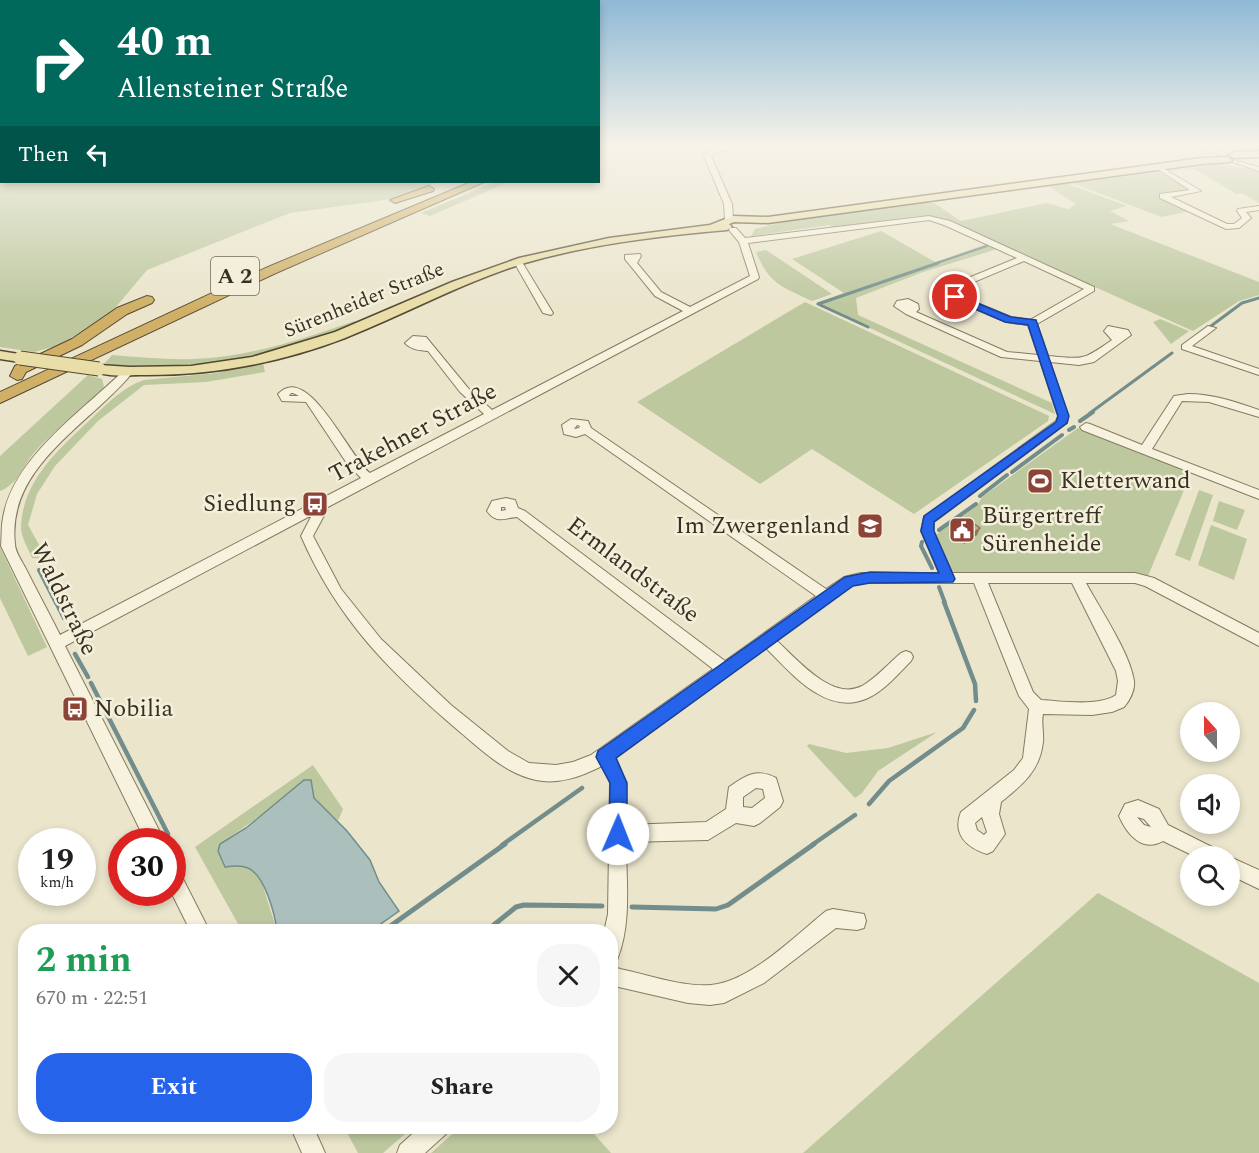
<!DOCTYPE html>
<html lang="en">
<head>
<meta charset="utf-8">
<style>
  :root { --surface:#fff; --page:#f6f6f6; --text:#202124; --muted:#757577; --accent:#2563eb }
  body { margin:0; font-family:Spectral,serif; background:var(--page); color:var(--text); height:100vh; display:flex; flex-direction:column; font-size:22px; white-space:nowrap }
  * { box-sizing:border-box; margin:0 }
  p { font-size:20px; color:var(--muted) }
  .icon { flex:none; width:33px; height:33px; fill:none; stroke:currentColor; stroke-width:2; stroke-linecap:round; stroke-linejoin:round }
  .map { position:relative; flex:1; overflow:hidden }
  .details { position:absolute; left:18px; top:924px; width:600px; height:210px; display:flex; flex-direction:column; background:var(--surface); border-radius:24px; box-shadow:0 3px 9px #0003 }
  .details>* { flex:none }
  .banner { position:absolute; left:0px; top:0px; width:600px; height:183px; box-shadow:0 3px 9px #0003; background:#00695c; color:#fff; overflow:hidden }
  .needle { width:39px; rotate:339deg }
  .fabs { position:absolute; left:1180px; top:702px; display:grid; gap:12px }
  .fabs a { display:grid; place-items:center; width:60px; height:60px; border-radius:50%; background:var(--surface); box-shadow:0 3px 9px #0003; font-size:30px }
  .speed { position:absolute; left:18px; top:828px; display:flex; gap:12px; font-size:30px; font-weight:700; text-align:center }
  .speed>* { display:grid; place-content:center; width:78px; height:78px; border-radius:50%; background:var(--surface); box-shadow:0 3px 9px #0003; line-height:1 }
  .speed small { font-size:15px; font-weight:400 }
  .speed .limit { border:9px solid #d22; background:#fff; color:#111 }
  .pin { position:absolute; display:grid; place-items:center; width:51px; height:51px; color:#fff; margin:-26px; border:3px solid #fff; border-radius:50%; box-shadow:0 2px 6px #0007 }
  .me { position:absolute; width:66px; margin:-33px; rotate:1deg; stroke-linejoin:round; filter:drop-shadow(0 0 4px #0008) }
  .turn { display:flex; align-items:center; gap:21px; height:126px; padding:0 18px; font-size:27px }
  .turn .icon { width:78px; height:78px; stroke-width:2.5 }
  .turn b { display:block; font-size:42px; line-height:51px }
  .then { display:flex; align-items:center; height:57px; padding:0 18px; background:#0003; gap:12px; font-size:22px }
  .round { display:grid; place-items:center; flex:none; width:63px; height:63px; border-radius:24px; background:var(--page) }
  .summary { display:flex; align-items:center; justify-content:space-between; height:102px; padding:0 18px }
  h1 { font-size:36px; font-weight:700; line-height:45px; color:#1e9e55 }
  .button { display:flex; gap:12px; margin-top:auto; padding:12px 18px }
  .button a { flex:1; height:69px; border-radius:24px; background:var(--accent); color:#fff; font-size:24px; font-weight:700; line-height:69px; text-align:center }
  .button a+a { background:var(--page); color:var(--text) }
  .map>svg:first-child { display:block }
</style>
</head>
<body>
<div class="map">
<svg width="1259" height="1153" viewBox="0 0 1259 1153">
  <rect width="100%" height="100%" fill="#eae5cb"/>
  <!-- green -->
  <path fill="#bdc89f" d="M1220,164L1259,171V203L1242,193L1237,194L1194,169L1167,171Z
    M1159,172L1189,189L1160,196L1190,211L1162,217L1072,183Z
    M0,177L2,182H439L385,200L290,213L147,270L110,314L60,345L34,352L0,347Z
    M495,182H509L430,216L421,213Z
    M1068,184L1127,206L1110,211L1129,221L1110,224L1259,282V295L1239,301L1193,331L950,222L930,216H917L833,228L830,225L751,236L755,229L786,221L921,203H934L961,221L1047,203L1068,209L1076,204L1048,186Z
    M881,231L935,262L987,244L997,249L923,272L856,298L858,315L1052,403L1055,414L816,303L855,289L844,293L792,259Z
    M766,250L832,294L812,301C783,287 769,284 756,252Z
    M805,302L1049,416L1048,421L914,514L812,449L760,484L637,402Z
    M1160,319L1189,331L1171,344L1153,322Z
    M355,321L357,324C272,357 194,372 103,365L112,355C139,357 167,360 194,359C250,357 302,339 355,321Z
    M263,363L265,372L206,382L144,385L98,421L55,466L37,494L28,525L47,559L32,558C29,550 21,537 21,528C22,480 60,448 92,418C108,403 123,387 144,380L216,373Z
    M88,375L102,379L104,387C83,414 51,430 30,458C20,472 17,484 0,491V456Z
    M1078,428L1192,471L1148,576L1137,573H958L949,570L934,536L977,506L982,497Z
    M1199,490L1213,495L1190,561L1175,555Z
    M1219,501L1245,510L1237,530L1213,521Z
    M1211,525L1247,539L1234,580L1198,565Z
    M0,547L47,647L28,656L0,598Z
    M937,732L878,771L862,793L855,798L807,746L809,744L846,753L888,748Z
    M313,765L343,809L338,821L314,798L311,780L220,844L237,865L251,869L261,880L277,931H242L195,847Z
    M1098,893L1259,983V1153H803Z
    M344,1127H413L383,1153H358Z
    M460,1127H588L611,1153H431Z"/>
  <!-- water -->
  <path fill="#abc0bc" stroke="#728d8b" stroke-width="1.5" d="M304,780H311L314,798L347,831L370,860L379,882L399,911L375,928L365,932L277,931C275,915 265,875 248,868C240,865 233,866 225,867L218,851L220,844L246,828Z"/>
  <g fill="none" stroke-linecap="round" stroke-linejoin="round">
    <!-- stream-far4 -->
    <path stroke="#728d8b" stroke-width="2" d="M934,264L987,246"/>
    <!-- stream-far3 -->
    <path stroke="#728d8b" stroke-width="3" d="M1211,326L1242,303L1259,298
      M868,327L818,304L938,263
      M1090,413L1172,353"/>
    <!-- stream-far2 -->
    <path stroke="#728d8b" stroke-width="4" d="M1080,421L1093,412
      M1069,430L1074,427
      M1012,472L1062,435
      M980,496L1007,475
      M939,530L976,504
      M922,542L921,546L932,568
      M39,570L56,603
      M939,587L945,603"/>
    <!-- stream-far1 -->
    <path stroke="#728d8b" stroke-width="4.5" d="M56,602L64,618
      M944,602L975,684L976,701
      M75,654L88,677
      M91,683L168,834
      M869,804L889,781L963,728L974,710
      M502,845L582,788
      M812,845L855,815"/>
    <!-- stream -->
    <path stroke="#728d8b" stroke-width="5" d="M632,907L716,909L728,905L814,844
      M382,932L505,844
      M485,932L516,907L524,905L602,906"/>
    <defs>
      <path id="minor" d="M727,146H744L714,153L711,156L732,204L733,220L729,222L725,220L724,204L704,156L710,150Z
        M1195,146H1206L1227,154L1224,156Z
        M0,158H2V163H0Z
        M1233,160L1259,167V171L1233,162Z
        M1158,165L1201,191L1171,197L1227,224H1234L1242,218L1237,211L1238,209L1259,206V210L1246,212L1251,218L1239,228L1226,229L1160,198V194L1190,190L1156,168V166Z
        M0,173H2V177H0Z
        M929,216L950,221L1094,287V291L1037,324L1048,356C1084,359 1082,361 1112,340L1104,331L1108,326L1128,330L1131,335L1094,362L1079,365L1050,362L1068,416L1067,423L934,522L933,531L952,573H1135L1154,578L1259,633V646L1145,586L1135,583H1086C1100,609 1130,653 1134,681C1135,690 1130,700 1124,707L1112,712L1092,715L1043,714C1041,723 1044,733 1043,742C1040,771 1022,785 1001,802L999,814L1005,834L993,851L987,854C967,848 952,834 961,812L1014,770L1023,758L1029,709L1019,696L974,583H861L853,585L776,640C796,658 832,702 862,686C876,678 888,664 901,653L906,651L911,653L913,657L911,661C898,674 885,690 868,698C827,717 792,674 766,648L616,758L626,783V825L706,822L726,809L729,787C746,775 757,768 776,778L783,801L780,807L760,823L754,826L736,823L708,840L626,842C626,880 632,924 617,960L610,963V932H604L608,914L610,783L604,768L602,766C582,776 559,785 536,780C506,774 483,751 460,732C391,673 338,621 301,536L312,515L65,646L165,842H146L1,546C2,537 1,527 3,518C13,457 83,411 124,370L128,369L133,372C91,424 6,466 15,544C15,552 22,561 26,569C37,591 49,613 60,635L361,478L346,462L306,402L282,401L278,394C308,361 349,457 370,473L484,414L460,392L428,351C419,350 411,350 405,343L413,336L426,337L468,388L492,410L683,311L655,296L625,259V255L640,254L641,256L637,263L661,292L690,307L750,276L739,242L729,230L730,228H736L745,238ZM929,220L944,225L1017,258L956,283L949,287L947,292L952,299L1006,322L1028,325L1038,355L1007,352L916,312L919,309L918,304L908,299L897,301L894,306L906,314L1001,357L1040,361L1058,416L1056,421L924,517L921,531L939,573H861L844,577L826,589L591,428L588,421L571,419L562,425L564,434L576,437L585,434L816,596L725,661L525,511L518,508L515,500L506,498L492,501L487,511C496,524 504,518 517,517L713,669L591,755L573,762L556,765L529,763L508,751L451,705L381,639L341,589L313,536L327,510L326,508L758,279L759,277L748,243ZM1024,261L1084,289L1030,320L1011,317L958,295L957,292L962,287ZM291,393H293L299,396H289ZM577,425L580,426L579,428L574,429ZM501,507H505L506,510L501,511ZM988,583H1072L1116,671L1118,681L1116,695C1099,707 1061,701 1041,700L1033,692ZM756,788L763,789L765,798L752,808L743,807V797ZM982,817L987,832L984,835L977,830L975,823Z
        M518,259L522,262L553,313L551,315L543,313L514,262Z
        M1208,326L1216,328L1192,346L1259,369V375L1182,349V345Z
        M1188,394C1213,394 1236,402 1259,410V417L1209,402L1182,401L1152,449L1259,490V499L1082,430L1080,427L1086,423L1090,424L1142,445L1174,396Z
        M1138,800L1159,809L1168,825L1218,850L1221,856H1194L1163,841C1142,853 1127,834 1119,816L1125,804ZM1137,817L1144,819L1151,827L1144,825Z
        M1230,857L1259,870V889L1230,875Z
        M172,866L178,869L210,932H191L171,892Z
        M833,909L864,914L866,921L864,928L857,930L836,928L764,983L724,1003L710,1005L688,1003L610,985V965L620,969C649,975 681,987 711,985C750,982 796,935 826,911Z
        M290,1126H313L325,1153H302Z
        M421,1126H449L446,1134L425,1153H397L400,1145Z"/>
      <path id="major" d="M1259,151V157L1234,158L1229,155L1234,152Z
        M1227,157L1232,160L1230,162L1202,164L768,223L734,222L729,224L732,227L727,230C659,236 591,244 525,263C463,282 406,314 345,338C280,363 210,376 140,375C128,375 101,378 92,369L99,365L130,367L191,366L252,357L335,332L452,282L519,258L609,238L710,225L733,216L768,217L1202,158Z
        M0,351L25,355L27,358L20,362L0,359Z"/>
      <path id="highway" d="M471,182H484L276,273L0,403V392L268,267Z
        M429,186L434,189L433,191L395,203L390,200Z
        M147,296L152,297L154,300L152,303L127,314L82,345L26,372L22,379L17,380L10,376L15,366L72,339L117,308Z"/>
    </defs>
    <!-- minor casing -->
    <use href="#minor" stroke="#867a61" stroke-width="2"/>
    <!-- major casing -->
    <use href="#major" stroke="#544834" stroke-width="3"/>
    <!-- highway casing -->
    <use href="#highway" stroke="#544834" stroke-width="2"/>
    <!-- minor -->
    <use href="#minor" fill="#f6f2dd" fill-rule="evenodd"/>
    <!-- major -->
    <use href="#major" fill="#e9dda8" fill-rule="evenodd"/>
    <!-- highway -->
    <use href="#highway" fill="#cfb066" fill-rule="evenodd"/>
    <defs>
      <path id="major-bridge" d="M20,358L99,369"/>
    </defs>
    <!-- major-bridge casing -->
    <use href="#major-bridge" stroke="#544834" stroke-width="15" stroke-linecap="butt"/>
    <!-- major-bridge -->
    <use href="#major-bridge" stroke="#e9dda8" stroke-width="13"/>
  </g>
  <!-- wall -->
  <path fill="#a99072" d="M952,528L977,535L964,544L949,534Z"/>
  <!-- shaded-wall -->
  <path fill="#89765d" d="M980,528L977,535L964,544L967,538Z"/>
  <!-- building -->
  <path fill="#c4a885" stroke="#89765d" stroke-width="1.5" d="M966,518L980,528L967,538L952,528Z"/>
  <!-- sky -->
  <linearGradient id="sky" x2="0" y2="1"><stop stop-color="#8fb9d6"/><stop offset="0.47" stop-color="#f6f3e8"/><stop offset="1" stop-color="#f6f3e8" stop-opacity="0"/></linearGradient>
  <rect width="1259" height="308" fill="url(#sky)"/>
  <!-- route -->
  <path fill="#2563eb" stroke="#184099" stroke-width="1.5" d="M955,294L1011,317L1036,320L1069,416L1067,423L934,522V531L955,579L953,582L870,583L853,586L616,758L627,783V834L624,840L618,843L612,840L609,834L610,783L596,757L598,751L845,577L870,572L939,573L921,531L924,516L1056,422L1058,416L1028,325L1005,322L952,299V295Z"/>
  <!-- icons -->
  <defs>
    <symbol id="stadium-square" viewBox="-11 -11 22 22"><rect x="-9" y="-9" width="18" height="18" rx="4" fill="#8e4337" stroke="#f3efda"/><path d="M0-5a6.5 5 0 1 0 0 10a6.5 5 0 1 0 0-10ZM-3.5-1.8h7v3.6h-7Z" fill="#fff"/></symbol>
    <symbol id="bus-square" viewBox="-11 -11 22 22"><rect x="-9" y="-9" width="18" height="18" rx="4" fill="#8e4337" stroke="#f3efda"/><path d="M-5-6H5V4H4V6H2V4H-2V6H-4V4H-5ZM-3.5-4V0h7V-4ZM-3.5 1.2v1.5H-2V1.2ZM2 1.2v1.5H3.5V1.2Z" fill="#fff"/></symbol>
    <symbol id="school-square" viewBox="-11 -11 22 22"><rect x="-9" y="-9" width="18" height="18" rx="4" fill="#8e4337" stroke="#f3efda"/><path d="M0-5L7-2L0 1L-7-2ZM-4 1L0 2.5L4 1V4Q0 6-4 4Z" fill="#fff"/></symbol>
    <symbol id="civic-square" viewBox="-11 -11 22 22"><rect x="-9" y="-9" width="18" height="18" rx="4" fill="#8e4337" stroke="#f3efda"/><path d="M-.6-6.5H3V-4.5H.6V-3L4-1V1h2V6H-6V1h2V-1L-.6-3ZM-1.2 2.5V6h2.4V2.5Z" fill="#fff"/></symbol>
  </defs>
  <g fill-rule="evenodd">
    <use href="#stadium-square" x="1025" y="466" width="30" height="30"/>
    <use href="#bus-square" x="300" y="489" width="30" height="30"/>
    <use href="#school-square" x="855" y="511" width="30" height="30"/>
    <use href="#civic-square" x="947" y="515" width="30" height="30"/>
    <use href="#bus-square" x="60" y="694" width="30" height="30"/>
  </g>
  <g text-anchor="middle" dominant-baseline="central" stroke-width="5" stroke-linejoin="round" paint-order="stroke">
    <!-- far-street labels -->
    <g font-size="20" fill="#383022" stroke="#f3efda">
      <text transform="translate(364 300) rotate(-22)">Sürenheider Straße</text>
    </g>
    <!-- shield labels -->
    <rect fill="#f3efda" stroke="#706959" stroke-width="1.5" x="211" y="257" width="48" height="38" rx="4.5"/>
    <g font-size="22" font-weight="bold" fill="#383022">
      <text x="235" y="276">A 2</text>
    </g>
    <!-- street labels -->
    <g font-size="24" fill="#383022" stroke="#f3efda">
      <text transform="translate(413 433) rotate(-28)">Trakehner Straße</text>
      <text transform="translate(633 570) rotate(37)">Ermlandstraße</text>
      <text transform="translate(64 599) rotate(64)">Waldstraße</text>
    </g>
    <!-- poi labels -->
    <g font-size="24" fill="#383022" stroke="#f3efda" text-anchor="start">
      <text x="1060" y="481">Kletterwand</text>
      <text x="296" y="504" text-anchor="end">Siedlung</text>
      <text x="982" y="516">Bürgertreff<tspan x="982" dy="28">Sürenheide</tspan></text>
      <text x="850" y="526" text-anchor="end">Im Zwergenland</text>
      <text x="94" y="709">Nobilia</text>
    </g>
  </g>
</svg>
<div class="fabs">
<a><svg class="needle" viewBox="-14 -14 28 28"><path d="M0-13l5 13h-10z" fill="#e53935"/><path d="M0 13l5-13h-10z" fill="#757577"/></svg></a>
<a><svg class="icon" aria-label="sound" viewBox="0 0 24 24"><path d="M4 9h4l5-4v14l-5-4H4zM17 9q2 3 0 6"/></svg></a>
<a><svg class="icon" aria-label="search" viewBox="0 0 24 24"><circle cx="10" cy="10" r="6"/><path d="M15 15l6 6"/></svg></a>
</div>
<div class="speed"><div>19<small>km/h</small></div><div class="limit">30</div></div>
<div class="pin" style="left:955px;top:297px;background:#d93025"><svg class="icon" aria-label="arrive" viewBox="0 0 24 24"><path d="M6 21V4h12l-3 4 3 4H6"/></svg></div>
<svg class="me" style="left:618px;top:834px" viewBox="-20 -20 40 40"><circle r="19" fill="#fff"/><path d="M0-13L10 11 0 6-10 11z" fill="#2563eb"/></svg>
<div class="banner">
<div class="turn"><svg class="icon" aria-label="right" viewBox="0 0 24 24"><path d="M7 20v-9h11M14 6l5 5-5 5"/></svg><div><b>40 m</b>Allensteiner Straße</div></div>
<div class="then">Then<svg class="icon" aria-label="left" viewBox="0 0 24 24"><path d="M17 20v-9H6M10 6l-5 5 5 5"/></svg></div>
</div>
<section class="details">
<div class="summary"><div><h1>2 min</h1><p>670 m · 22:51</p></div><a class="round"><svg class="icon" aria-label="close" viewBox="0 0 24 24"><path d="M6 6l12 12M18 6L6 18"/></svg></a></div>
<div class="button"><a>Exit</a><a>Share</a></div>
</section>
</div>
</body>
</html>
